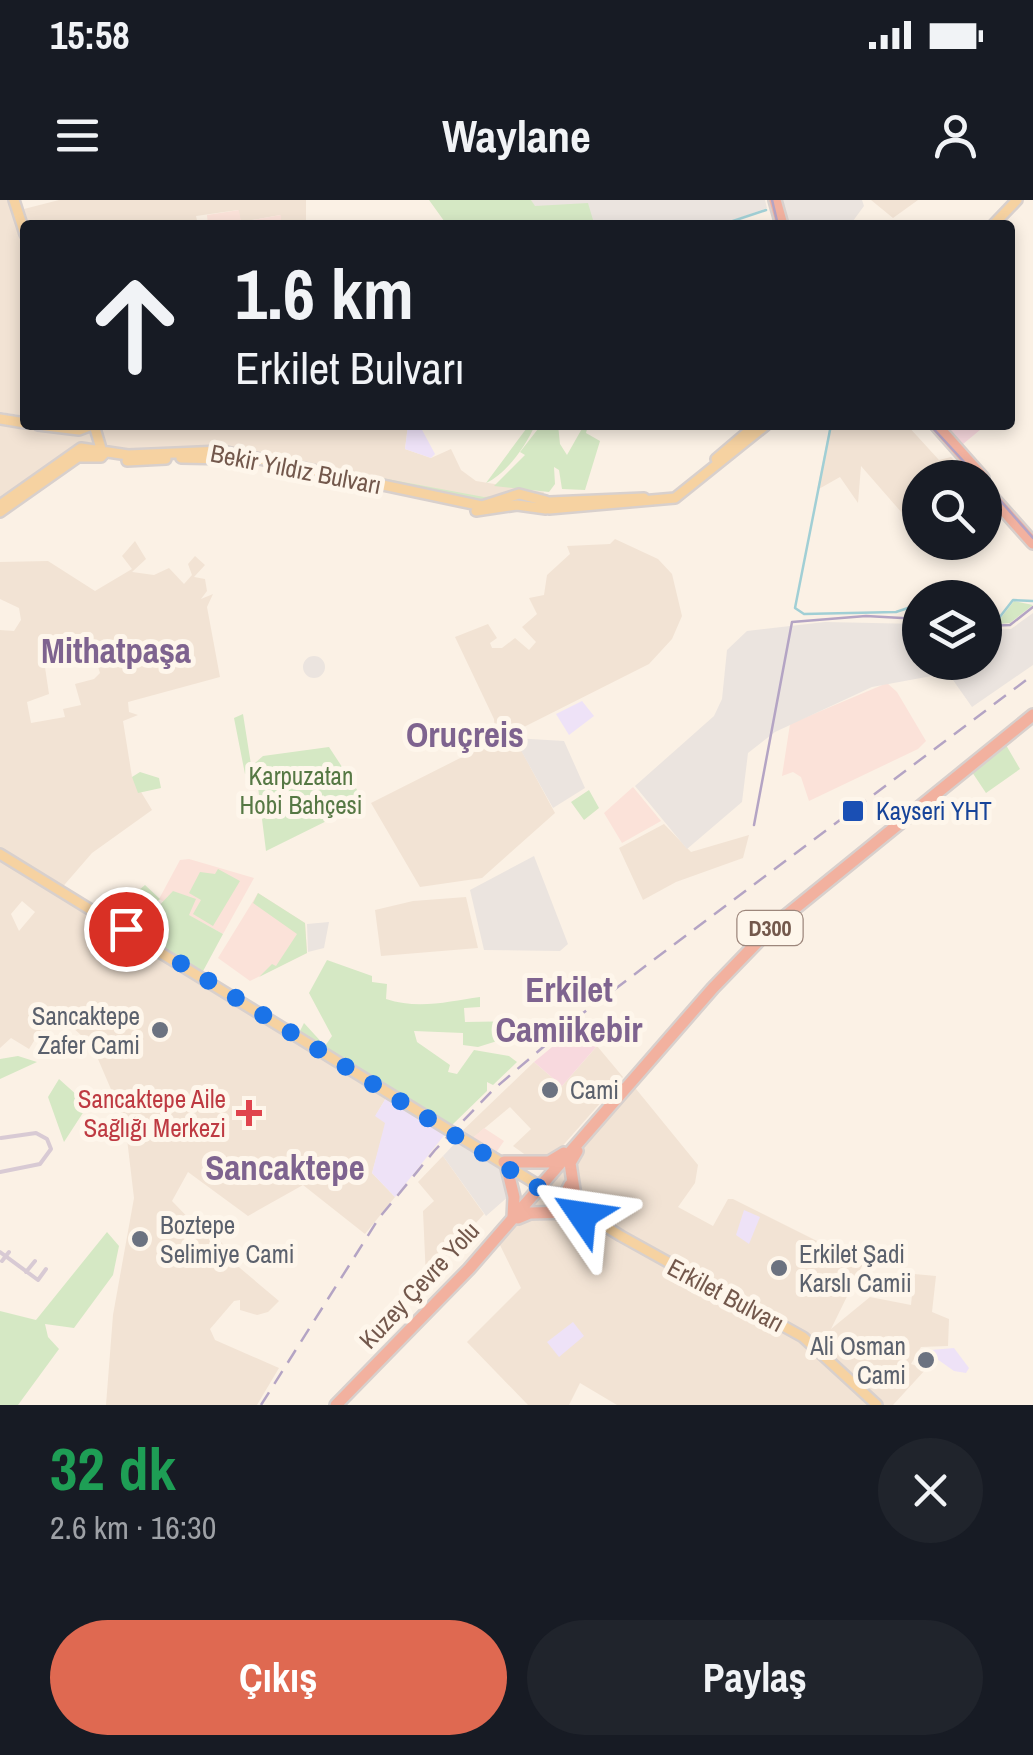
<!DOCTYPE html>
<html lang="tr">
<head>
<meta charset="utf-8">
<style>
  :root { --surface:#171b24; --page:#20242c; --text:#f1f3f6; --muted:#9ea1a6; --accent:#df6951 }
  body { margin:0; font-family:"Archivo Narrow",sans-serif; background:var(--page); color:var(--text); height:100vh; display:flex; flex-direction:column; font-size:38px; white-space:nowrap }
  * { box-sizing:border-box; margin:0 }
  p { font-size:32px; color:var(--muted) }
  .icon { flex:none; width:55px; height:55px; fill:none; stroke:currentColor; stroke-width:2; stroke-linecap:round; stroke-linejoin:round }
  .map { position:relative; height:1205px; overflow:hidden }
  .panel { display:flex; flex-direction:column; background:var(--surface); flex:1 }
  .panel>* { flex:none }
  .hud { position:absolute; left:20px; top:20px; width:995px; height:210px; border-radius:10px; box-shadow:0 5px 15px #0003; background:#171b24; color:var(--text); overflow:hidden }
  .buttons { position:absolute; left:902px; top:260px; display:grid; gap:20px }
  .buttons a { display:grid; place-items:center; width:100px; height:100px; border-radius:50%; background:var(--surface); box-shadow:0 5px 15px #0003; font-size:50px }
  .pin { position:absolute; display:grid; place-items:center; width:85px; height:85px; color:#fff; margin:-42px; border:5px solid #fff; border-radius:50%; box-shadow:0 2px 10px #0007 }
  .me { position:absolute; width:110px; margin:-55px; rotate:302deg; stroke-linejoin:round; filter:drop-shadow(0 0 8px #0008) }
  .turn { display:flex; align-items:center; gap:35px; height:210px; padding:0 50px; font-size:45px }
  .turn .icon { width:130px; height:130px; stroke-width:2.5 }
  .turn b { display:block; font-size:70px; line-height:85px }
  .round { display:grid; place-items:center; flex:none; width:105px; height:105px; border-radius:52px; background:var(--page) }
  .overview { display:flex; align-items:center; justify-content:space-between; height:170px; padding:0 50px }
  h1 { font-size:60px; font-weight:700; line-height:75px; color:#1e9e55 }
  .cta { display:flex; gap:20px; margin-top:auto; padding:20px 50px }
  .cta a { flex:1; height:115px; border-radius:60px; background:var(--accent); color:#fff; font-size:40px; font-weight:700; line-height:115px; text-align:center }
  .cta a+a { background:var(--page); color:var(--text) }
  .status { display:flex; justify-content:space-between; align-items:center; height:70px; padding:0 50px; background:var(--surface); direction:ltr }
  .status svg { height:28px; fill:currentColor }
  header { display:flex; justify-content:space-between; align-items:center; height:130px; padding:0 50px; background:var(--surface); font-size:45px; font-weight:700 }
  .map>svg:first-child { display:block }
</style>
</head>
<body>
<div class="status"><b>15:58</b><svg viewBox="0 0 49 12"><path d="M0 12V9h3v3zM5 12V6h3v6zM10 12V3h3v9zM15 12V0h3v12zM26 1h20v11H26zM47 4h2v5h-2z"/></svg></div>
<header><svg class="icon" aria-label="menu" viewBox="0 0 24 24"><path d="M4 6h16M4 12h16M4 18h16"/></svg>Waylane<svg class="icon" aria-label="person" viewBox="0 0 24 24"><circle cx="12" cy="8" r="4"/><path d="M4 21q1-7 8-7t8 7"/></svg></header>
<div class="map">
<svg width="1033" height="1205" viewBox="0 0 1033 1205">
  <rect width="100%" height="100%" fill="#fbf1e5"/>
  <!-- residential -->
  <path fill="#f2e3d4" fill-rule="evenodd" d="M0,0H13L25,36V216L0,212Z
    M59,0H306V25H281L280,15L241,22L238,10L196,16L198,25H29L24,9Z
    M871,0H918L893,18Z
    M0,221L89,232L93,246H81L0,301Z
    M95,225H408L405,249L431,258L451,249L461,270L476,281L544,292L540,303L519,297L494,308L222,254L102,253Z
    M830,225H907L939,260L951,257L970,277L920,278V324L902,313L861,266L858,303L840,277L817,290Z
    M615,339L658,359L672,374L682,416L672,439L649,464L512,533L555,613L482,678L420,687L371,603L496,540L494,519L455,437L488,424L497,438L490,443L492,448H502L515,438L529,450L536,442L522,427L537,414L529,398L544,395L547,375L570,354L567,346L610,344Z
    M135,341L146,359L132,372L154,375L169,368L184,384L192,375L188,364L195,356L205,365L194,377L205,379L207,391L201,399L213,394L207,407L220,477L128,502L129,512L138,515L123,521L132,577L152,610L92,653L59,691L389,893L376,915L386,923L372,973L395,997L365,1034L303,985L248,1016L188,972L172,1001L200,1030L208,1025L225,1047L221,1052L279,1101L268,1112L257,1115L240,1110V1100L234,1101L210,1129L215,1140L279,1168L257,1205H106L113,1115L134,998L125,922L92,845L62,818L42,828L29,849L11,838L0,848V430L14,431L21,420L19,408L0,399V362L48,361L95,391L132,369L122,356ZM55,435L65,444L89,438L100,473L94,479L75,484L81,505L63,509L65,517L31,523L27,502L49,494L43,454ZM22,701L35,712L19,731L11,714Z
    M664,624L691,652L749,635L743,658L676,682L643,700L619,648Z
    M466,697L478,748L381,756L375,710L413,701Z
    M597,846L623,877L552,958L534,961L513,946L531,929L510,907L468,942L458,935L534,862L562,886Z
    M632,884L698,965L695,983L678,1007L713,1026L728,999H733L863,1064L831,1129L870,1097L911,1105L914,1074L936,1076L932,1112L949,1119L948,1146L921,1147L911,1164L926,1169L893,1205H617L580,1183L569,1205H528L467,1142L521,1088L497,1039Z
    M443,956L484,1014L426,1078L423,1011L434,1001L418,982Z"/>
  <!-- commercial -->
  <path fill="#fbe2d9" d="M239,10L241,22L281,15V25H208L207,15Z
    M887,483L897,492L926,541L918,549L809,601L801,577L793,572L782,576L790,524Z
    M633,587L661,621L622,643L604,613Z
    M189,659L254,678L223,734L159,699L180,660Z
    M258,693L305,723L307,753L250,781L218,758Z
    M484,928L504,941L493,957L468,942Z"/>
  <!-- industrial -->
  <path fill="#ebe4df" d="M531,0H765L767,8L720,25H544Z
    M779,0H862L864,6L850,25H783Z
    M1033,413V465L972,507L948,473L872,487L775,532L748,553L742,602L687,649L635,586L714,516L722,499L727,450L747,431L825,422L920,424V462H985V430L1011,429Z
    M303 467a11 11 0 1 1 22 0a11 11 0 1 1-22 0Z
    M514,538L564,541L585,588L553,608Z
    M534,656L568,744L560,751L484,750L470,690Z
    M329,722L324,748L308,752L307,724Z
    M458,940L506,971L511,994L486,1016L443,956Z"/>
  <!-- education -->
  <path fill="#eee2f7" d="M408,225L420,226L435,254L431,258L405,249Z
    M582,501L594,516L569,535L556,514Z
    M386,898L446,933L395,997L372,973L385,923L375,916Z
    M744,1010L760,1017L749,1044L736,1035Z
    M573,1122L584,1136L559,1157L547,1142Z
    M954,1148L969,1168L966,1173L954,1171L930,1154L931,1150Z"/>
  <!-- medical -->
  <path fill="#f8d9de" d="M940,225H986L957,249Z
    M587,818L603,839L562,886L534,862Z"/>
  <!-- green -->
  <path fill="#d5e8c4" d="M429,0H531L535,6L588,3L593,20L611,25H447Z
    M529,225H535C526,246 506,274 486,283Z
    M541,225H558L560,244L567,255L584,225H588L586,233L600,241L585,290L562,289L559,270L554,267L555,284L549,292L494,286L525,255L520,252Z
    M204,245L484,297L504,295L486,303Z
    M1014,401L1033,405L1010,423L985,425V404L991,403L1000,419Z
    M243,514L252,571L245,574L234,518Z
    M1006,545L1020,569L986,593L972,572Z
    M329,547L365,602L266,651L255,563L263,556Z
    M140,572L159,578L161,588L138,593L132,577Z
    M589,590L599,608L584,620L571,602Z
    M218,669L240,681L213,726L193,714L201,700L189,693L200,672L215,674Z
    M145,685L160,699L132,726L111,713Z
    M173,691L196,699L189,715L223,734L202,773L134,732Z
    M258,693L305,723L307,753L259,777L272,764L276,766L297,734L253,703Z
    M327,760L372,776V782L387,784L386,799C419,810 450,801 480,797V807L464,808L465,822L519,821L513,836L478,847L463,845V833L414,831L417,842L450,865L448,872L457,874L474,850L509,856L517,862L493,885L487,882V891L451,926L303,838L300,831L304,823L325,846L332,836L309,793Z
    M18,856L37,862L0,879V859Z
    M59,879L88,905L64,942L48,897Z
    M107,1032L119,1046L113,1075L74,1128L45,1124L48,1137L59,1149L18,1205H0V1111L36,1120Z"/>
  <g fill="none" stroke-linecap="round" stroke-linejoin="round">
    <!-- stream -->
    <path stroke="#a1cfd5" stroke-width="2.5" d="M721,25L766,10
      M831,225L795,408L804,414L896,412L920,404
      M934,398L945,390L953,398
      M961,398L968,391L973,398
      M985,403H992L999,418L1013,400L1033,401"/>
    <!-- taxiway -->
    <path stroke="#d8cad4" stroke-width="4" d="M0,972L40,964L51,949L47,939L36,933L1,938
      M0,1052L38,1080L46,1069
      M2,1061L9,1052
      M26,1072L35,1061"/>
    <defs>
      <path id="major" d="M14,0L25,34
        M993,25L1017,0
        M0,219L25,223
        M38,225L79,230L92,225
        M94,225L103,255
        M181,258L231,259
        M716,259L756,225
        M127,261L166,259
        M550,302L644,298
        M0,305L81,248L128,255L222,251L482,306L519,294L546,301
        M549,309L675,298L766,225
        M476,311L517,305L546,309
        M0,312L78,257H101
        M0,654L621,1036L803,1137L877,1205"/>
      <path id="highway" d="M775,0L782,25
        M936,225L983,278
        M985,289L1033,343
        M577,951L570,963L577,1009
        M504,962H549L564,953
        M507,968L514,997L513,1017
        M545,981L713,788L772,727L1033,515
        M555,994L565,995L570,985
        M518,1018L530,1013L577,1012
        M336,1205L469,1069L534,994"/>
    </defs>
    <!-- major casing -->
    <use href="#major" stroke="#d8d0cd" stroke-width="14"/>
    <!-- highway casing -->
    <use href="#highway" stroke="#d8d0cd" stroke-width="16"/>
    <!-- major -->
    <use href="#major" stroke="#f6d2a1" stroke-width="9"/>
    <!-- highway -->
    <use href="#highway" stroke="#f2b19f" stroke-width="11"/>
    <!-- tram -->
    <path stroke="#b4a4c4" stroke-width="2.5" d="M772,0L778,25
      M930,225L979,278
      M985,283L1033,338
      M985,426L1010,425L1033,407
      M754,625L792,422L866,416L920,419"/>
    <!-- rail -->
    <path stroke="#b4a4c4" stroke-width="2.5" stroke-dasharray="15 10" stroke-linecap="butt" d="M261,1205L379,1018L435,950L494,889L583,813L1033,475"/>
    <defs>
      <path id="highway-bridge" d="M534,994L545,981"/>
    </defs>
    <!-- highway-bridge casing -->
    <use href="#highway-bridge" stroke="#d8d0cd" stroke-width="16" stroke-linecap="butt"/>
    <!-- highway-bridge -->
    <use href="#highway-bridge" stroke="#f2b19f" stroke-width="11"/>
  </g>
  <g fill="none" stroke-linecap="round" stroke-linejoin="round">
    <!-- route -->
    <path stroke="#1a73e8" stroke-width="18" stroke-dasharray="0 32.4" d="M126,729L582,1015"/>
  </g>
  <!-- markers -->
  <rect fill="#1a4fb4" stroke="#fef6eb" stroke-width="4" x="841" y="599" width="24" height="24" rx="5"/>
  <g fill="#6b7280" stroke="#fef6eb" stroke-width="4">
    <circle cx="160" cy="830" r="10"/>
    <circle cx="550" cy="890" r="10"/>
    <circle cx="140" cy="1039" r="10"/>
    <circle cx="779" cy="1068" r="10"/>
    <circle cx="926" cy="1160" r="10"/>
  </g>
  <path fill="#e0444e" stroke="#fef6eb" stroke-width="4" d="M244 898h10v10h10v10h-10v10h-10v-10h-10v-10h10z"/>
  <g text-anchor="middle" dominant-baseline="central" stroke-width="10" stroke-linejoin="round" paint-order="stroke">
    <!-- shield labels -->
    <rect fill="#fef6eb" stroke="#9d877c" stroke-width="2.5" x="737.5" y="711" width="65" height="34" rx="8"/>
    <g font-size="22" font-weight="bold" fill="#73584c">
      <text x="770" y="728">D300</text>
    </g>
    <!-- street labels -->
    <g font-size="25" fill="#73584c" stroke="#fef6eb">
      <text transform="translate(296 269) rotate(11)">Bekir Yıldız Bulvarı</text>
      <text transform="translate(419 1085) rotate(-47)">Kuzey Çevre Yolu</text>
      <text transform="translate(726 1095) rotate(28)">Erkilet Bulvarı</text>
    </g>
    <!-- park labels -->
    <g font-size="25" fill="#567844" stroke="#fef6eb">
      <text x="301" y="576">Karpuzatan<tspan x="301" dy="29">Hobi Bahçesi</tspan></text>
    </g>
    <!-- transit labels -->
    <g font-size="25" fill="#164399" stroke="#fef6eb" text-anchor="start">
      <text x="876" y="611">Kayseri YHT</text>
    </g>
    <!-- worship labels -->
    <g font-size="25" fill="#5b616d" stroke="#fef6eb" text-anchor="start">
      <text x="140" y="816" text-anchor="end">Sancaktepe<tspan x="140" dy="29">Zafer Cami</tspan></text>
      <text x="570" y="890">Cami</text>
      <text x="160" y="1025">Boztepe<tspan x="160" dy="29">Selimiye Cami</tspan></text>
      <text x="799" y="1054">Erkilet Şadi<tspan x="799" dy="29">Karslı Camii</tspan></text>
      <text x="906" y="1146" text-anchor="end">Ali Osman<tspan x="906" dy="29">Cami</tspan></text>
    </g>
    <!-- health labels -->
    <g font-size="25" fill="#be3a42" stroke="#fef6eb" text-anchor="end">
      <text x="226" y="899">Sancaktepe Aile<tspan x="226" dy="29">Sağlığı Merkezi</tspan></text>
    </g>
    <!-- district labels -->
    <g font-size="35" font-weight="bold" fill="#7e638f" stroke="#fef6eb">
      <text x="116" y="450">Mithatpaşa</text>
      <text x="465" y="534">Oruçreis</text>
      <text x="569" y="789">Erkilet<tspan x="569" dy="40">Camiikebir</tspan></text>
      <text x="285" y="967">Sancaktepe</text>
    </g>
  </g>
</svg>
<div class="buttons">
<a><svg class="icon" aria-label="search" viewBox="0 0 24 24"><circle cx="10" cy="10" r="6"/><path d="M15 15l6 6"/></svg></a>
<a><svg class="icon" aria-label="layers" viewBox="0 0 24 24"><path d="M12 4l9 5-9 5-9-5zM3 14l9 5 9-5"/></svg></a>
</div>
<div class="pin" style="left:126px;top:729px;background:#d93025"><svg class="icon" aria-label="arrive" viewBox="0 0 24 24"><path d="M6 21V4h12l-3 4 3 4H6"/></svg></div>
<svg class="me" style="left:582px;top:1015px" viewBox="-20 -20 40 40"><path d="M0-17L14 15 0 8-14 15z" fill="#1a73e8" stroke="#fff" stroke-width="4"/></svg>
<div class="hud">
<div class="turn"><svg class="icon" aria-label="ahead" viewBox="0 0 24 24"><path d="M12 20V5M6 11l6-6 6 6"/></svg><div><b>1.6 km</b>Erkilet Bulvarı</div></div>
</div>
</div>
<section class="panel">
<div class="overview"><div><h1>32 dk</h1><p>2.6 km · 16:30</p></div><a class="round"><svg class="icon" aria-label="close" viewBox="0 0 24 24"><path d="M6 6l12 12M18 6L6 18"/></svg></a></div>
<div class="cta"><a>Çıkış</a><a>Paylaş</a></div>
</section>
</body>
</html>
